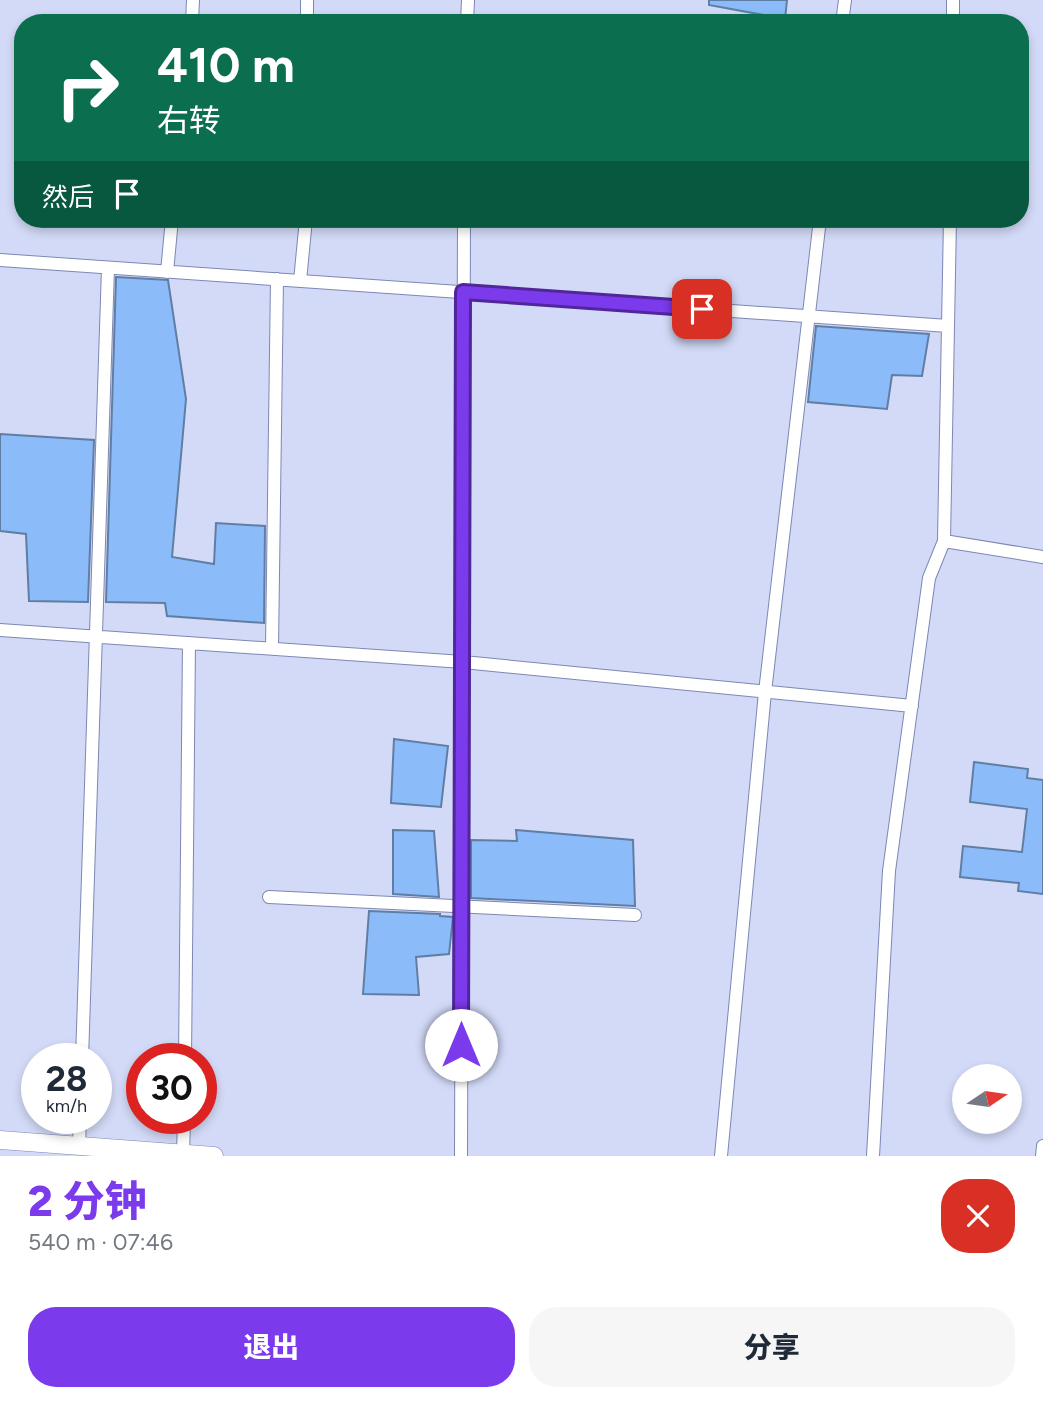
<!DOCTYPE html>
<html lang="zh">
<head>
<meta charset="utf-8">
<style>
  :root { --surface:#fff; --page:#f6f6f7; --text:#1f2937; --muted:#747a83; --accent:#7c3aed }
  body { margin:0; font-family:Figtree,"Noto Sans SC",sans-serif; background:var(--page); color:var(--text); height:100vh; display:flex; flex-direction:column; font-size:26px; white-space:nowrap }
  * { box-sizing:border-box; margin:0 }
  p { font-size:23px; color:var(--muted) }
  .icon { flex:none; width:38px; height:38px; fill:none; stroke:currentColor; stroke-width:2; stroke-linecap:round; stroke-linejoin:round }
  .map { position:relative; height:1156px; overflow:hidden }
  .details { display:flex; flex-direction:column; background:var(--surface); flex:1 }
  .details>* { flex:none }
  .banner { position:absolute; left:14px; top:14px; width:1015px; height:214px; border-radius:28px; box-shadow:0 4px 10px #0003; background:#0b6e4f; color:#fff; overflow:hidden }
  .needle { width:46px; rotate:77deg }
  .fabs { position:absolute; left:952px; top:1064px; display:grid; gap:14px }
  .fabs a { display:grid; place-items:center; width:70px; height:70px; border-radius:50%; background:var(--surface); box-shadow:0 4px 10px #0003; font-size:35px }
  .speed { position:absolute; left:21px; top:1043px; display:flex; gap:14px; font-size:35px; font-weight:700; text-align:center }
  .speed>* { display:grid; place-content:center; width:91px; height:91px; border-radius:50%; background:var(--surface); box-shadow:0 4px 10px #0003; line-height:1 }
  .speed small { font-size:18px; font-weight:400 }
  .speed .limit { border:10px solid #d22; background:#fff; color:#111 }
  .pin { position:absolute; display:grid; place-items:center; width:60px; height:60px; color:#fff; margin:-30px; border-radius:14px; box-shadow:0 4px 10px #0006 }
  .me { position:absolute; width:77px; margin:-38px; rotate:0deg; stroke-linejoin:round; filter:drop-shadow(0 0 5px #0008) }
  .turn { display:flex; align-items:center; gap:24px; height:147px; padding:0 28px; font-size:32px }
  .turn .icon { width:91px; height:91px; stroke-width:2.5 }
  .turn b { display:block; font-size:49px; line-height:60px }
  .then { display:flex; align-items:center; height:66px; padding:0 28px; background:#0003; gap:14px; font-size:26px }
  .round { display:grid; place-items:center; flex:none; width:74px; height:74px; border-radius:28px; background:var(--page) }
  .headline { display:flex; align-items:center; justify-content:space-between; height:119px; padding:0 28px }
  h1 { font-size:42px; font-weight:800; line-height:52px; color:var(--accent) }
  .cta { display:flex; gap:14px; margin-top:auto; padding:14px 28px }
  .cta a { flex:1; height:80px; border-radius:28px; background:var(--accent); color:#fff; font-size:28px; font-weight:800; line-height:80px; text-align:center }
  .cta a+a { background:var(--page); color:var(--text) }
  .map>svg:first-child { display:block }
</style>
</head>
<body>
<div class="map">
<svg width="1043" height="1156" viewBox="0 0 1043 1156">
  <rect width="100%" height="100%" fill="#d3daf7"/>
  <!-- building -->
  <path fill="#8bbcf9" stroke="#607ea4" stroke-width="2" d="M709,0H787L785,19L709,5Z
    M116,277L168,280L186,399L172,557L214,564L216,523L265,526L264,623L167,616L165,603L106,602Z
    M816,326L929,334L922,376L892,375L887,409L808,402Z
    M0,434L94,440L88,602L29,601L26,534L0,531Z
    M394,739L448,746L441,807L391,803Z
    M974,762L1028,769L1027,778L1043,780V894L1018,891L1019,883L960,877L963,846L1022,852L1027,809L970,802Z
    M393,830L434,831L439,897L393,894Z
    M516,830L633,840L635,906L471,898V840L517,841Z
    M369,911L440,914V916L453,917L449,954L416,957L419,995L363,994Z"/>
  <g fill="none" stroke-linecap="round" stroke-linejoin="round">
    <defs>
      <path id="street" d="M192,23L193,0
        M307,23V0
        M467,23L468,0
        M842,23L845,0
        M953,23V0
        M0,260L948,326
        M167,272L172,219
        M300,281L306,219
        M944,541L1043,557
        M0,630L463,662L912,706
        M272,648L277,279
        M269,897L635,915
        M82,1059L108,268
        M185,1059L189,643
        M79,1146L80,1118
        M183,1154L184,1118
        M461,1156L464,219
        M721,1156L765,692L820,219
        M873,1156L889,871L929,578L944,541L950,219
        M1042,1156L1043,1146"/>
      <path id="secondary" d="M0,1140L214,1156"/>
    </defs>
    <!-- street casing -->
    <use href="#street" stroke="#7d87b4" stroke-width="14"/>
    <!-- secondary casing -->
    <use href="#secondary" stroke="#7d87b4" stroke-width="19"/>
    <!-- street -->
    <use href="#street" stroke="#fff" stroke-width="12"/>
    <!-- secondary -->
    <use href="#secondary" stroke="#fff" stroke-width="18"/>
  </g>
  <g fill="none" stroke-linecap="round" stroke-linejoin="round">
    <defs>
      <path id="route" d="M461,1045L463,292L702,309"/>
    </defs>
    <!-- route casing -->
    <use href="#route" stroke="#51269a" stroke-width="18"/>
    <!-- route -->
    <use href="#route" stroke="#7c3aed" stroke-width="12"/>
  </g>
</svg>
<div class="fabs">
<a><svg class="needle" viewBox="-14 -14 28 28"><path d="M0-13l5 13h-10z" fill="#e53935"/><path d="M0 13l5-13h-10z" fill="#747a83"/></svg></a>
</div>
<div class="speed"><div>28<small>km/h</small></div><div class="limit">30</div></div>
<div class="pin" style="left:702px;top:309px;background:#d93025"><svg class="icon" aria-label="arrive" viewBox="0 0 24 24"><path d="M6 21V4h12l-3 4 3 4H6"/></svg></div>
<svg class="me" style="left:461px;top:1045px" viewBox="-20 -20 40 40"><circle r="19" fill="#fff"/><path d="M0-13L10 11 0 6-10 11z" fill="#7c3aed"/></svg>
<div class="banner">
<div class="turn"><svg class="icon" aria-label="right" viewBox="0 0 24 24"><path d="M7 20v-9h11M14 6l5 5-5 5"/></svg><div><b>410 m</b>右转</div></div>
<div class="then">然后<svg class="icon" aria-label="arrive" viewBox="0 0 24 24"><path d="M6 21V4h12l-3 4 3 4H6"/></svg></div>
</div>
</div>
<section class="details">
<div class="headline"><div><h1>2 分钟</h1><p>540 m · 07:46</p></div><a class="round" style="background:#d93025;color:#fff"><svg class="icon" aria-label="close" viewBox="0 0 24 24"><path d="M6 6l12 12M18 6L6 18"/></svg></a></div>
<div class="cta"><a>退出</a><a>分享</a></div>
</section>
</body>
</html>
